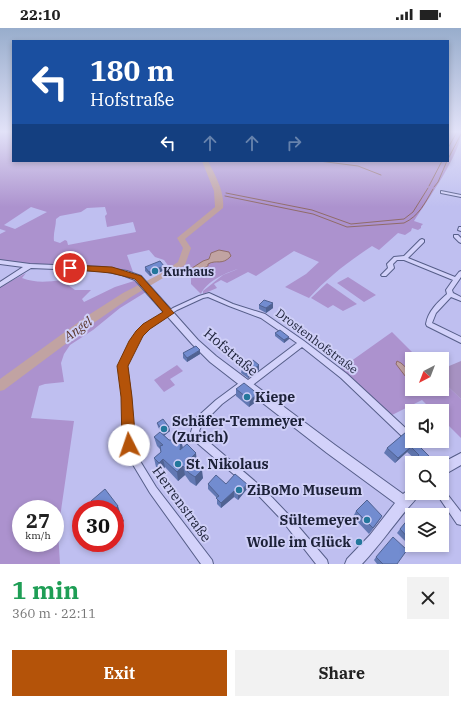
<!DOCTYPE html>
<html lang="en">
<head>
<meta charset="utf-8">
<style>
  :root { --surface:#fff; --page:#f2f2f2; --text:#222; --muted:#767676; --accent:#b45309 }
  body { margin:0; font-family:"IBM Plex Serif",serif; background:var(--page); color:var(--text); height:100vh; display:flex; flex-direction:column; font-size:15px; white-space:nowrap }
  * { box-sizing:border-box; margin:0 }
  p { font-size:13px; color:var(--muted) }
  .icon { flex:none; width:22px; height:22px; fill:none; stroke:currentColor; stroke-width:2; stroke-linecap:round; stroke-linejoin:round }
  .map { position:relative; height:536px; overflow:hidden }
  .panel { display:flex; flex-direction:column; background:var(--surface); flex:1 }
  .panel>* { flex:none }
  .banner { position:absolute; left:12px; top:12px; width:437px; height:122px; border-radius:0px; box-shadow:0 2px 6px #0003; background:#1a4fa0; color:#fff; overflow:hidden }
  .needle { width:26px; rotate:222deg }
  .controls { position:absolute; left:405px; top:324px; display:grid; gap:8px }
  .controls a { display:grid; place-items:center; width:44px; height:44px; border-radius:0px; background:var(--surface); box-shadow:0 2px 6px #0003; font-size:20px }
  .speed { position:absolute; left:12px; top:472px; display:flex; gap:8px; font-size:20px; font-weight:700; text-align:center }
  .speed>* { display:grid; place-content:center; width:52px; height:52px; border-radius:50%; background:var(--surface); box-shadow:0 2px 6px #0003; line-height:1 }
  .speed small { font-size:10px; font-weight:400 }
  .speed .limit { border:6px solid #d22; background:#fff; color:#111 }
  .pin { position:absolute; display:grid; place-items:center; width:34px; height:34px; color:#fff; margin:-17px; border:2px solid #fff; border-radius:50%; box-shadow:0 1px 4px #0007 }
  .me { position:absolute; width:44px; margin:-22px; rotate:356deg; stroke-linejoin:round; filter:drop-shadow(0 0 3px #0008) }
  .turn { display:flex; align-items:center; gap:14px; height:84px; padding:0 12px; font-size:18px }
  .turn .icon { width:52px; height:52px; stroke-width:2.5 }
  .turn b { display:block; font-size:28px; line-height:34px }
  .lanes { display:flex; align-items:center; height:38px; padding:0 12px; background:#0003; justify-content:center; gap:20px; direction:ltr }
  .lanes .off { opacity:.35 }
  .round { display:grid; place-items:center; flex:none; width:42px; height:42px; border-radius:0px; background:var(--page) }
  .head { display:flex; align-items:center; justify-content:space-between; height:68px; padding:0 12px }
  h1 { font-size:24px; font-weight:800; line-height:30px; color:#1e9e55 }
  .action { display:flex; gap:8px; margin-top:auto; padding:8px 12px }
  .action a { flex:1; height:46px; border-radius:0px; background:var(--accent); color:#fff; font-size:16px; font-weight:800; line-height:46px; text-align:center }
  .action a+a { background:var(--page); color:var(--text) }
  .status { display:flex; justify-content:space-between; align-items:center; height:28px; padding:0 20px; background:var(--surface); direction:ltr }
  .status svg { height:11px; fill:currentColor }
  .map>svg:first-child { display:block }
</style>
</head>
<body>
<div class="status"><b>22:10</b><svg viewBox="0 0 49 12"><path d="M0 12V9h3v3zM5 12V6h3v6zM10 12V3h3v9zM15 12V0h3v12zM26 1h20v11H26zM47 4h2v5h-2z"/></svg></div>
<div class="map">
<svg width="461" height="536" viewBox="0 0 461 536">
  <rect width="100%" height="100%" fill="#bfbff0"/>
  <!-- green -->
  <path fill="#ac92ce" fill-rule="evenodd" d="M0,104H13V133H448V104H461C461,125 427,173 414,193L423,196L421,198V200L418,202L412,200L411,203L405,207L398,205L379,222L372,218C348,234 328,249 309,270L285,259L306,246L319,234L294,223L256,248L248,244L227,255L221,252L214,256L217,260L203,266V263L223,247L238,241C225,245 207,253 201,266L191,256V249L182,243H172L164,232L155,229L149,222L127,227L133,244C89,235 44,241 0,232V206L6,203L0,201ZM215,167L220,169L222,175L221,181L183,209H179L215,182L218,176ZM31,179L47,184L15,201L4,197ZM105,179L107,186L105,188L107,199L133,194L136,204L68,217L67,213L65,212L60,215L54,213C53,205 56,199 56,191L60,188L81,184L87,180ZM217,223H226L230,229C223,237 216,232 208,236V238L194,243L189,242L203,233L209,231L210,226Z
    M26,245L22,250C35,255 47,254 61,252L75,262H91L82,271L84,274L115,259L134,253L137,254L146,264L120,280L93,302L70,317L64,326L61,335L64,354L45,356L39,358L31,390L74,393L58,503L60,536H0V259ZM21,481H55V515H21Z
    M348,249L376,267L364,274L337,255Z
    M327,255L357,276L343,283L333,277L328,280L311,270Z
    M392,304L419,331H412V361H442V353L461,371V410L442,391V383H433L422,372L390,388L340,341Z
    M177,337L183,343L170,351L175,357L164,364L154,352Z"/>
  <!-- cemetery -->
  <path fill="#a792c2" d="M461,333V371L442,353V341Z"/>
  <!-- water -->
  <path fill="#c1a3a2" stroke="#906b69" d="M219,222L229,224L231,228C222,238 217,231 208,236V238C202,241 195,245 189,242L203,233L209,231L211,225Z
    M397,333L401,335L412,345V357L396,336Z"/>
  <g fill="none" stroke-linecap="round" stroke-linejoin="round">
    <!-- stream -->
    <path stroke="#906b69" stroke-width="1" d="M448,120L457,104
      M448,131L461,106
      M319,133L358,138L381,147
      M206,134L210,133
      M429,158L442,133
      M434,159L438,154L447,133
      M217,164H220
      M226,165L312,182L351,196L404,191L413,184L428,160
      M218,167H221
      M225,168L313,186L347,199L404,195C419,188 425,175 433,161"/>
    <!-- river -->
    <path fill="#c1a3a2" fill-rule="evenodd" d="M202,133H208C215,147 225,164 223,180L185,211L191,220L185,237L131,269L95,294L4,362L0,363V351L87,288L123,265L160,246L178,234L183,220L177,210L215,179L214,163Z"/>
    <defs>
      <path id="minor" d="M441,163L461,167V169L441,165Z
        M459,199H461V203L458,202Z
        M454,207H458L461,210V215L459,214L454,209Z
        M422,211L424,212V214L408,230L455,249L459,244L461,243V249L452,262L453,265L461,269V273L451,269L436,285L432,295L461,309V315L427,298L426,296C428,283 438,274 447,266L446,262L453,252L404,232H397L393,236L394,240L386,248H382L381,247L388,240L387,236L394,229L404,228L420,212Z
        M209,265L233,276L265,286L304,313L347,346L412,406V413H416L415,415L412,416L409,415L341,350L302,319L250,359L247,360L245,359L222,376L202,396L199,403L203,409L264,461L286,484L327,532L328,536H316L280,490L258,467L197,415L191,404L195,391L216,372L239,355L242,354L244,355L297,315L261,290L229,278L208,269L203,270L177,282L148,301L137,314L127,338L131,369L133,417L137,428L156,459L212,532L213,536H201L150,465L129,430L125,417L123,369L119,338L132,311L144,297L173,280L199,268Z
        M442,461L444,462L461,484V497L457,496L438,468L436,465H442Z"/>
      <path id="tertiary" d="M0,232L30,236L103,239L127,243L141,248L198,312L216,328L335,417L403,466L412,459V465H419C417,471 412,475 408,480C392,499 379,518 362,536H345L347,531L370,507L395,475L327,425L210,334L192,316L135,252L122,247L103,243L31,240L0,259V254L23,239L0,236Z
        M461,425V437L442,448V435Z"/>
    </defs>
    <!-- minor casing -->
    <use href="#minor" stroke="#565e89" stroke-width="2"/>
    <!-- tertiary casing -->
    <use href="#tertiary" stroke="#565e89" stroke-width="2"/>
    <!-- minor -->
    <use href="#minor" fill="#d3d2fa" fill-rule="evenodd"/>
    <!-- tertiary -->
    <use href="#tertiary" fill="#d3d2fa" fill-rule="evenodd"/>
  </g>
  <!-- wall -->
  <path fill="#6278b3" d="M164,238L165,242L150,248L145,243V239Z
    M259,277L273,280L266,285L259,281Z
    M275,305L289,309V311L284,315L275,308Z
    M183,325L200,326L187,334L183,330Z
    M259,337V342L248,350L241,345L242,340Z
    M236,361L258,366L257,373L249,379L236,368Z
    M157,395L169,399L170,403L164,407L169,412H181L183,420L197,434L196,435L203,450L196,458L190,454L185,447L178,453L165,439L161,443L156,439L154,430L161,424L160,421L157,418L154,409L163,407L158,399Z
    M406,404L431,430L436,433L434,435H413L415,431L407,424L395,435L384,425L387,420Z
    M208,456H226L247,461L238,472L234,469L221,480L217,476V470L208,461Z
    M356,483L382,488L369,506L353,489Z
    M412,493V517H422L416,524L397,505L400,501Z
    M376,529L397,536H377L374,532Z"/>
  <!-- shaded-wall -->
  <path fill="#506292" d="M164,238L165,242L150,248L149,244Z
    M273,275V280L266,285V280Z
    M289,309V311L284,315V312Z
    M200,322V326L187,334V330Z
    M259,337V342L248,350V346Z
    M258,366L257,373L249,379L250,372Z
    M169,399L170,403L164,408L163,403Z
    M181,412L183,421L180,422Z
    M411,419L407,424L395,435L398,430Z
    M196,425L197,434L191,440L190,431Z
    M163,431L165,439L161,443L159,435Z
    M183,438L185,447L178,453L177,444Z
    M202,442L203,450L196,458L195,449Z
    M247,456V461L238,472V467Z
    M234,463V469L221,480V475Z
    M118,478L120,484L119,486L116,480Z
    M122,488L124,493L115,502V493Z
    M382,488L378,494L369,506L373,500Z"/>
  <!-- building -->
  <path fill="#728cd0" stroke="#506292" d="M160,233L164,238L149,244L145,239Z
    M264,272L273,275L266,280L259,277Z
    M280,302L289,309L284,312L275,305Z
    M196,318L200,322L187,330L183,325Z
    M253,332L259,337L248,346L242,340Z
    M244,355L258,366L250,372L236,361Z
    M163,391L169,399L163,403L157,395Z
    M160,404L169,412H181L180,422L187,416L196,425L190,431H192L202,442L195,449L189,445L183,438L177,444L163,431L159,435L154,430L161,424L160,418L163,417L154,409Z
    M406,404L412,411V413H414L431,430L436,433L434,435H421L416,430L419,427L411,419L398,430L387,420Z
    M235,446L247,456L238,467L234,463L221,475L216,470L219,468L208,456L216,447L226,456Z
    M105,461L118,478L116,480L122,488L115,493V481H88L93,476L91,473Z
    M367,472L382,488L373,500L356,483Z
    M409,490L412,493V514L400,501Z
    M393,509L407,522L397,536H383L376,529Z
    M415,517H422L419,521Z"/>
  <!-- sky -->
  <linearGradient id="sky" x2="0" y2="1"><stop stop-color="#98adcc"/><stop offset="0.58" stop-color="#e2e2f8"/><stop offset="1" stop-color="#e2e2f8" stop-opacity="0"/></linearGradient>
  <rect width="461" height="179" fill="url(#sky)"/>
  <!-- route -->
  <path fill="#b45309" stroke="#753606" d="M70,237L112,239L141,248L174,285L150,301L143,308L128,338L132,369L136,417L134,421L129,423L124,421L122,417L121,369L117,338L129,313L136,303L143,296L163,284L135,251L111,245L67,241L66,240Z"/>
  <!-- markers -->
  <g fill="#23779b" stroke="#cfcff7" stroke-width="1.5">
    <circle cx="155" cy="243" r="4"/>
    <circle cx="247" cy="369" r="4"/>
    <circle cx="164" cy="401" r="4"/>
    <circle cx="178" cy="436" r="4"/>
    <circle cx="239" cy="462" r="4"/>
    <circle cx="367" cy="492" r="4"/>
    <circle cx="359" cy="514" r="4"/>
  </g>
  <g text-anchor="middle" dominant-baseline="central" stroke-width="4" stroke-linejoin="round" paint-order="stroke">
    <!-- poi labels -->
    <g font-size="12" font-weight="bold" fill="#1c2138" stroke="#cfcff7" text-anchor="start">
      <text x="163" y="243">Kurhaus</text>
    </g>
    <!-- street labels -->
    <g font-size="12" fill="#1c2138" stroke="#cfcff7">
      <text transform="translate(317 313) rotate(37)">Drostenhofstraße</text>
    </g>
    <!-- water labels -->
    <g font-size="13" font-style="italic" fill="#59352a" stroke="#cfcff7">
      <text transform="translate(78 301) rotate(-36)">Angel</text>
    </g>
    <!-- near-street labels -->
    <g font-size="14" fill="#1c2138" stroke="#cfcff7">
      <text transform="translate(231 324) rotate(40)">Hofstraße</text>
      <text transform="translate(182 476) rotate(54)">Herrenstraße</text>
    </g>
    <!-- near-poi labels -->
    <g font-size="14" font-weight="bold" fill="#1c2138" stroke="#cfcff7" text-anchor="start">
      <text x="255" y="369">Kiepe</text>
      <text x="172" y="393">Schäfer-Temmeyer<tspan x="172" dy="16">(Zurich)</tspan></text>
      <text x="186" y="436">St. Nikolaus</text>
      <text x="247" y="462">ZiBoMo Museum</text>
      <text x="359" y="492" text-anchor="end">Sültemeyer</text>
      <text x="351" y="514" text-anchor="end">Wolle im Glück</text>
    </g>
  </g>
</svg>
<div class="controls">
<a><svg class="needle" viewBox="-14 -14 28 28"><path d="M0-13l5 13h-10z" fill="#e53935"/><path d="M0 13l5-13h-10z" fill="#767676"/></svg></a>
<a><svg class="icon" aria-label="sound" viewBox="0 0 24 24"><path d="M4 9h4l5-4v14l-5-4H4zM17 9q2 3 0 6"/></svg></a>
<a><svg class="icon" aria-label="search" viewBox="0 0 24 24"><circle cx="10" cy="10" r="6"/><path d="M15 15l6 6"/></svg></a>
<a><svg class="icon" aria-label="layers" viewBox="0 0 24 24"><path d="M12 4l9 5-9 5-9-5zM3 14l9 5 9-5"/></svg></a>
</div>
<div class="speed"><div>27<small>km/h</small></div><div class="limit">30</div></div>
<div class="pin" style="left:70px;top:240px;background:#d93025"><svg class="icon" aria-label="arrive" viewBox="0 0 24 24"><path d="M6 21V4h12l-3 4 3 4H6"/></svg></div>
<svg class="me" style="left:129px;top:417px" viewBox="-20 -20 40 40"><circle r="19" fill="#fff"/><path d="M0-13L10 11 0 6-10 11z" fill="#b45309"/></svg>
<div class="banner">
<div class="turn"><svg class="icon" aria-label="left" viewBox="0 0 24 24"><path d="M17 20v-9H6M10 6l-5 5 5 5"/></svg><div><b>180 m</b>Hofstraße</div></div>
<div class="lanes"><svg class="icon" aria-label="left" viewBox="0 0 24 24"><path d="M17 20v-9H6M10 6l-5 5 5 5"/></svg><svg class="icon off" aria-label="ahead" viewBox="0 0 24 24"><path d="M12 20V5M6 11l6-6 6 6"/></svg><svg class="icon off" aria-label="ahead" viewBox="0 0 24 24"><path d="M12 20V5M6 11l6-6 6 6"/></svg><svg class="icon off" aria-label="right" viewBox="0 0 24 24"><path d="M7 20v-9h11M14 6l5 5-5 5"/></svg></div>
</div>
</div>
<section class="panel">
<div class="head"><div><h1>1 min</h1><p>360 m · 22:11</p></div><a class="round"><svg class="icon" aria-label="close" viewBox="0 0 24 24"><path d="M6 6l12 12M18 6L6 18"/></svg></a></div>
<div class="action"><a>Exit</a><a>Share</a></div>
</section>
</body>
</html>
